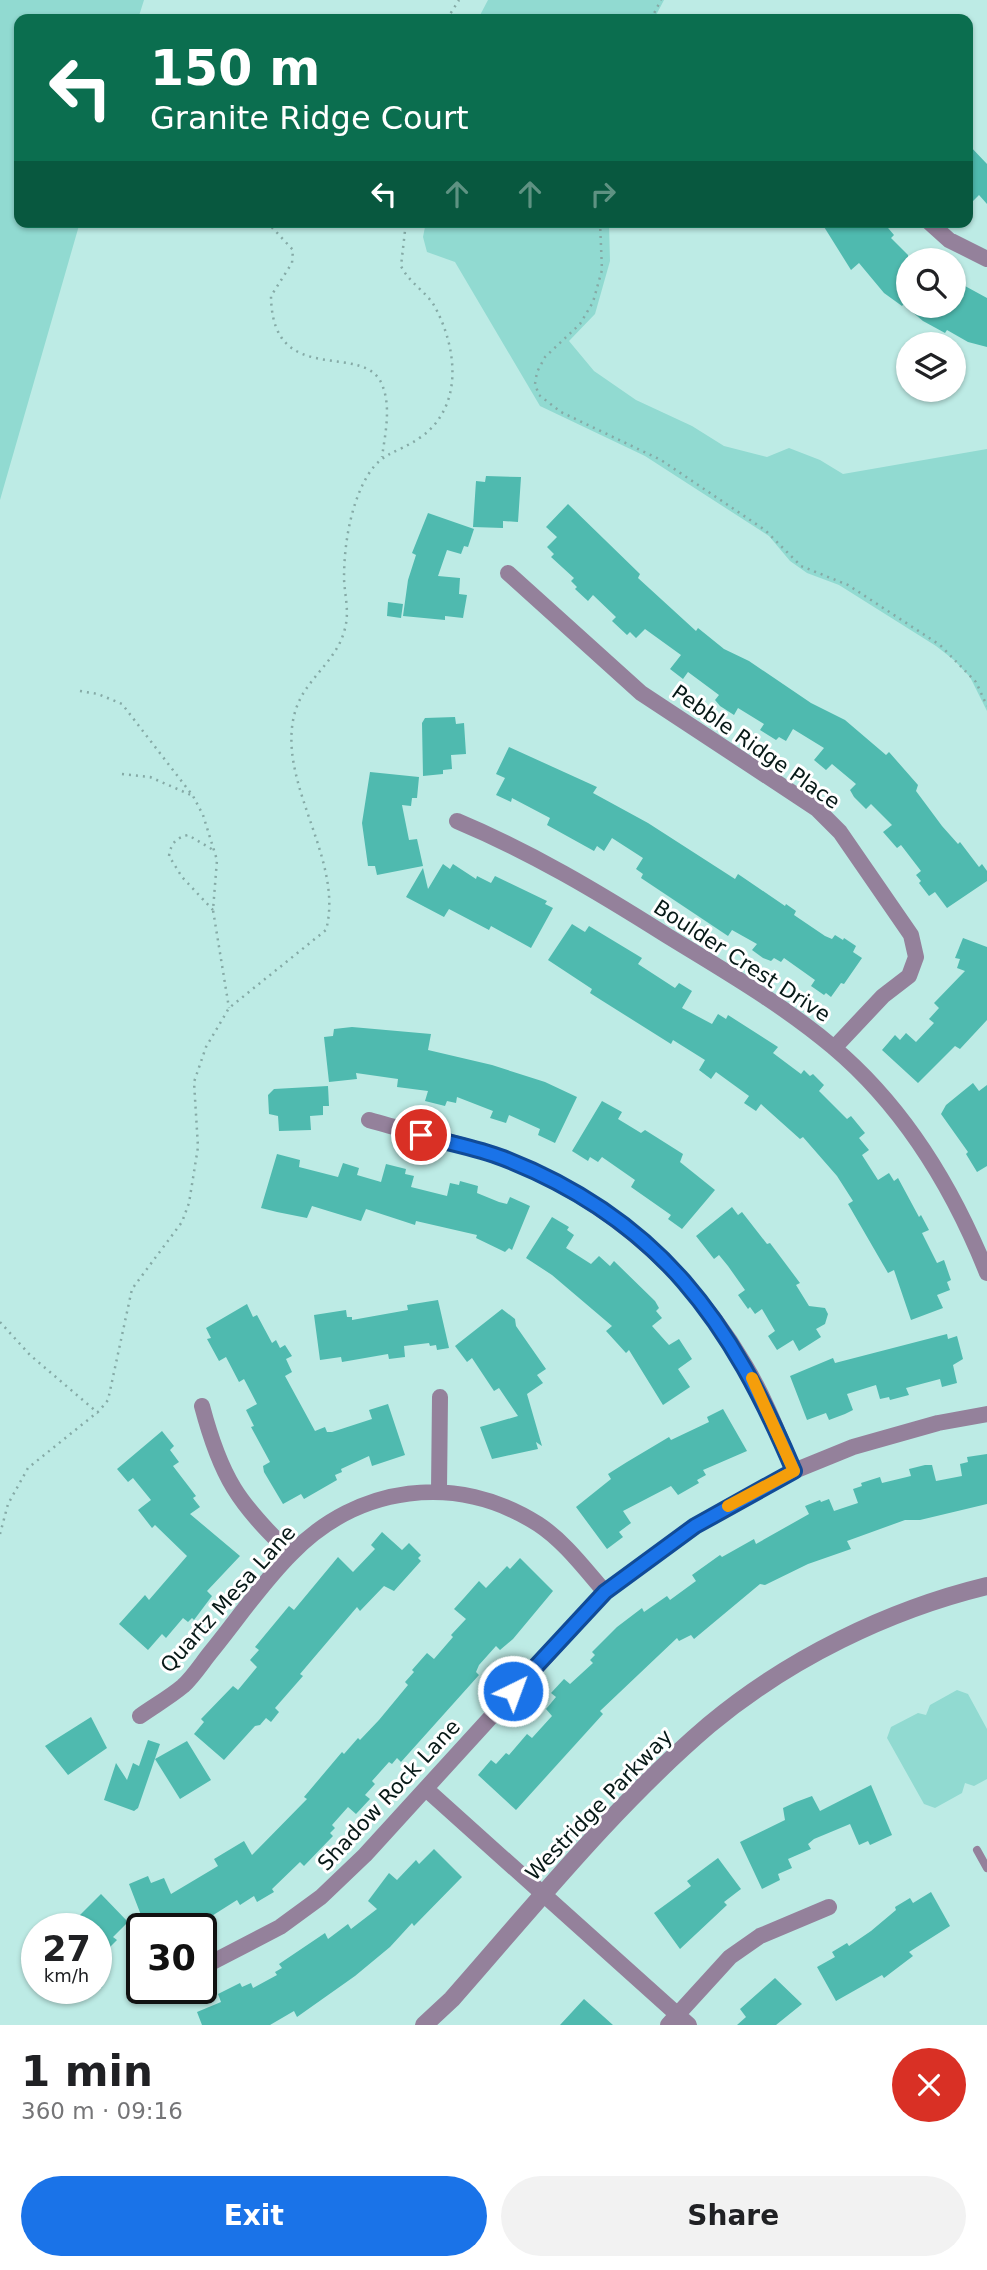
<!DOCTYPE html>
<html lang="en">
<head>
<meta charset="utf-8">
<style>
  :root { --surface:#fff; --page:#f2f2f2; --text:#202124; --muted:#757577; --accent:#1a73e8 }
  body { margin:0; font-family:"DejaVu Sans",sans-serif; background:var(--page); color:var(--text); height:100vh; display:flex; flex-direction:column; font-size:26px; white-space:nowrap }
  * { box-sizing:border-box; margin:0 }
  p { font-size:23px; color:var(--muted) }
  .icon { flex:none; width:38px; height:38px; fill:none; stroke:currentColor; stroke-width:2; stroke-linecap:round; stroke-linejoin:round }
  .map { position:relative; height:2025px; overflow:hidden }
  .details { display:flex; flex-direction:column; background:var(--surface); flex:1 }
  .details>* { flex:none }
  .banner { position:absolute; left:14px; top:14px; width:959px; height:214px; border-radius:14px; box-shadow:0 2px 5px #0004; background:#0b6e4f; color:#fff; overflow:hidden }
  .controls { position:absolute; left:896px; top:248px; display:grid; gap:14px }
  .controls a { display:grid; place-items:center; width:70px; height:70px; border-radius:50%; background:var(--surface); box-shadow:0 2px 5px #0004; font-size:35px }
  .speed { position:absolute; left:21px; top:1913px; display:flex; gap:14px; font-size:35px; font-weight:700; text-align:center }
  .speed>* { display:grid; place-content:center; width:91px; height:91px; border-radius:50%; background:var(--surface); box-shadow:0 2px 5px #0004; line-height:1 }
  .speed small { font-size:18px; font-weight:400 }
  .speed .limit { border:4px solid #111; border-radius:10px; background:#fff; color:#111 }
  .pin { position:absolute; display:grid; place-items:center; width:60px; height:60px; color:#fff; margin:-30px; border:4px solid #fff; border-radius:50%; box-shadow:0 2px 7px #0007 }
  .me { position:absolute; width:77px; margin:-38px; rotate:42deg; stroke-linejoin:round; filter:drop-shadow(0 0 5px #0008) }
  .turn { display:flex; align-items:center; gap:24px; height:147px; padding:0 21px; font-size:32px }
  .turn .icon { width:91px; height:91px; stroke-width:2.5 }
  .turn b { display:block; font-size:49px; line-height:60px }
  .lanes { display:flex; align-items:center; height:66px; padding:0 21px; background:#0003; justify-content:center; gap:35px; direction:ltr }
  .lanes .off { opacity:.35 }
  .round { display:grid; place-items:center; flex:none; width:74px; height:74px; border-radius:37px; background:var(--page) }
  .headline { display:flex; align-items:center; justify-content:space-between; height:119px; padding:0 21px }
  h1 { font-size:42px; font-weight:700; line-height:52px }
  .primary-button { display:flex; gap:14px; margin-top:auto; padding:14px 21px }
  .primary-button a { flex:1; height:80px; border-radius:42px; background:var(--accent); color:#fff; font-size:28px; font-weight:700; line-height:80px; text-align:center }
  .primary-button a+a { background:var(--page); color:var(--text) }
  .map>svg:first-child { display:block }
</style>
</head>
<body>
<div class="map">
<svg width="987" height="2025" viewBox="0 0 987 2025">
  <rect width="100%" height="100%" fill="#bdebe5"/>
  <!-- green -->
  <path fill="#91dad1" d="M0,0H144L138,19H19V222H80L0,500Z
    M488,0H664L654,19H478Z
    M426,222H609L610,261L595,314L569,341L594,371L636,400L692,426L724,446L767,457L789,448L820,460L843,474L987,449V711L970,677L954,660L936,646L839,585L807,573L790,561L769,536L645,456L540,406L455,262L427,252L423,237Z
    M957,1690L968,1694L987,1729V1779L974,1786L965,1783L962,1793L935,1808L924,1804L887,1738L891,1727L918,1713L926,1715L930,1705Z"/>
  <!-- building -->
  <path fill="#4fbaaf" d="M968,144L987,164V204L979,195L968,206Z
    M821,222H883L894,235L891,238L908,255V299L902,306L884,293L859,263L851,270Z
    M954,280L987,298V347L968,342L947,330L945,333L923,321L905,306H954Z
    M486,476L521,477L518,522L503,521V528L473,527L476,481L485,482Z
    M568,504L640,574L638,578L696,631L698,628L724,649L749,661L811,703L845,720L886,755L889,752L918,785L916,791L942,826L958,844L960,842L979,867L982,864L987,871V881L947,908L935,892L929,896L919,883L921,881L916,875L921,871L901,845L897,848L883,832L892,825L871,804L866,809L854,797L850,790L856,784L832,764L826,770L814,760L824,748L793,729L786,741L779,737L776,740L760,730L764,724L738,708L734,715L720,706L715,700L719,695L688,672L683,679L670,669L681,655L645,629L636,638L630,632L627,635L612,621L616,617L593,595L588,601L575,589L577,587L571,581L574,578L551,557L554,554L547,547L557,537L546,527Z
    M428,513L474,529L468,547L464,546L461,554L447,550L438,576L460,578L459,594L467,595L463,618L445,616V620L403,616L408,580L416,555L412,553Z
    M388,602L403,604L401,618L387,616Z
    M455,717L456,724L464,723L466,754L451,755L452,769L443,770V774L423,776L422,723L425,718Z
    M509,747L597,787L593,793L648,823L735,879L738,874L785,906L786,904L796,911L794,915L825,936L832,939L835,935L843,940L844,938L856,946L853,952L862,958L844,984L841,983L831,997L826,993L824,995L811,986L815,980L784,958L781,962L774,958L771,961L763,958L752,950L757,944L732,930L728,936L641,878L643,874L636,869L643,858L612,838L604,851L597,846L594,851L547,825L550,818L512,798L511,802L496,795L505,778L496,774Z
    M370,772L419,777L417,798H412L411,806L402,805L409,840L417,839L423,866L377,875L375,866H368L362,823Z
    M443,864L450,869L453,864L476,879L477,876L491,883L495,876L547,901L545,904L553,908L531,948L491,926L489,930L449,909L444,917L406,897L423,868L428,889Z
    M572,924L585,932L589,926L642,958L638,964L675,988L679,983L692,991L682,1008L712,1024L718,1014L726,1019L728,1015L778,1047L773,1053L801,1074L804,1070L810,1076L813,1074L824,1085L819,1091L847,1119L851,1116L865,1133L859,1138L869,1150L862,1155L878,1180L889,1173L894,1181L898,1178L919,1217L921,1215L929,1230L922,1233L937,1263L944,1260L951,1280L947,1282L950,1290L937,1295L943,1308L911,1320L894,1270L888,1273L848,1204L853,1201L837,1176L803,1137L800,1139L761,1104L756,1111L744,1103L749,1096L716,1072L711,1079L699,1070L705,1060L673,1040L671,1044L601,1000L590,993L592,989L548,960Z
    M963,938L987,947V1020L960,1049L955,1046L918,1083L882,1050L895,1035L900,1040L906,1033L916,1042L934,1023L929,1019L939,1008L934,1003L965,971L957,968L960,959L955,958Z
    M352,1027L431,1034L428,1050L492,1065L545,1082L577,1097L555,1143L538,1135L540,1129L509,1115L506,1123L490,1118L493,1111L457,1097L456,1103L447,1101L445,1106L425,1101L428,1091L397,1087L398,1079L356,1073L357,1079L329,1082L324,1037L333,1036L334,1029Z
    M973,1083L979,1091L987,1085V1166L977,1172L966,1154L968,1152L941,1114L946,1105Z
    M328,1086L329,1106H323V1115L310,1116L311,1130L279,1131L278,1116L269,1114L268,1095L274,1089Z
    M602,1101L622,1112L618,1119L641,1133L645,1130L683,1154L680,1162L715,1190L682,1229L668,1219L671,1215L631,1187L635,1180L602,1157L598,1162L590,1157L588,1161L572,1151Z
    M277,1154L300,1160L299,1167L338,1177L343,1163L359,1168L357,1175L381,1182L386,1164L406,1169L405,1174L414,1176L411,1187L447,1196L450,1183L459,1185L460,1181L478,1186L477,1193L499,1202L507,1204L510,1197L530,1206L512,1250L509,1248L505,1252L476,1238L477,1235L416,1221L415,1225L366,1209L361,1221L312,1206L307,1218L277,1212L261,1208Z
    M732,1207L738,1215L742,1212L767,1244L770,1243L800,1283L796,1285L809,1306L825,1308L828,1314L825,1324L816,1329L821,1337L799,1351L793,1340L777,1350L768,1336L775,1331L762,1309L755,1314L750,1307L748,1309L738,1295L745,1290L728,1266L719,1255L714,1259L696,1236Z
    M552,1217L569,1227L567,1230L574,1235L566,1248L591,1264L599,1256L610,1266L614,1261L655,1301L659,1308L656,1311L662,1318L652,1326L669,1345L679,1339L692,1359L678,1369L690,1387L663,1405L629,1350L626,1353L606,1331L612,1326L552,1275L526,1258Z
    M438,1300L449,1348L437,1350L436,1345L430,1346L429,1343L404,1346L405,1357L389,1359L388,1354L342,1362L341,1357L320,1360L314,1315L346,1310L347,1317H352V1320L408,1310L407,1305Z
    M247,1304L253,1317L257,1315L272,1343L276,1340L280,1348L285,1345L292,1356L286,1359L292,1372L285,1376L315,1431L325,1427L327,1432H332L372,1419L369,1410L388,1404L405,1455L372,1466L369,1456L341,1469L342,1472L335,1475L337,1480L304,1499L301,1494L283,1504L264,1472L263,1466L270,1462L251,1427L254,1426L246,1410L257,1404L244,1379L239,1382L226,1357L219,1361L207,1339L211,1338L206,1328Z
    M502,1309L515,1319L516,1326L546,1369L537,1375L543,1383L527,1394L542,1446L536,1442L538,1449L492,1459L480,1427L518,1416L499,1388L494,1391L472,1358L467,1362L455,1346Z
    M947,1334L948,1339L957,1336L963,1359L953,1365L957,1383L942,1387L940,1379L906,1388L909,1395L890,1400L889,1397L880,1399L876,1385L847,1394L853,1410L845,1414L829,1420L826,1413L807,1420L790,1376L833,1358L835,1363Z
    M723,1409L747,1451L703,1470L706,1475L697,1480L699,1483L678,1495L671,1486L623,1511L631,1523L619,1532L623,1537L607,1549L576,1507L611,1479L608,1474L627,1462L669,1437L671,1440L709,1422L707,1417Z
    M162,1431L174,1446L170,1450L179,1462L173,1466L196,1496L193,1498L200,1507L190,1514L240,1556L207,1591L212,1596L194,1620L192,1618L188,1622L183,1618L166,1638L162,1634L148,1650L119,1624L145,1595L149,1600L187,1556L155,1525L152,1528L138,1510L151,1500L133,1478L128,1482L117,1469Z
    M987,1454V1504L920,1520H905L847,1541L851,1549L808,1564L765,1585L760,1584L694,1639L691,1635L679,1641L677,1638L600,1711L603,1714L516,1810L478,1775L491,1760L496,1764L506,1753L509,1755L527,1734L532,1738L552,1716L546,1709L556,1697L551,1693L564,1679L570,1684L593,1663L590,1660L595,1655L592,1652L617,1627L642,1608L644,1612L667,1596L670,1600L696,1581L692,1575L720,1555L722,1557L754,1539L756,1544L809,1514L805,1506L820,1500L821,1502L829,1499L834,1511L858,1503L853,1489L862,1486L861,1483L880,1477L882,1483L911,1476L909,1469L925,1465H932L936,1481L962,1476L960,1464L968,1462L967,1457Z
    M382,1532L402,1550L409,1543L421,1555L418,1558L421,1561L394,1591L384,1586L360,1611L357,1607L300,1674L303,1676L275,1708L279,1712L271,1722L266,1718L260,1725L255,1726L224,1760L194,1734L204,1722L201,1719L233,1686L238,1690L257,1667L250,1660L259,1650L255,1647L289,1606L294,1610L338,1557L353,1572L375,1549L371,1545Z
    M520,1558L553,1591L513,1639L500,1650L496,1646L479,1665L476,1672L479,1675L401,1762L397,1758L392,1764L389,1762L372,1781L375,1784L365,1795L370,1799L356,1814L348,1807L332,1825L335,1828L330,1833L333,1836L304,1866L300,1862L272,1889L274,1892L257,1902L254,1896L240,1905L237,1900L196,1926L191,1916L162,1928H146L129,1884L148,1876L151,1883L164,1878L171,1894L218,1866L214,1859L244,1841L252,1855L307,1799L304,1797L342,1752L344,1754L358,1738L360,1740L379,1720L408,1685L405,1682L414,1672L412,1670L427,1653L434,1659L453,1637L451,1635L466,1619L454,1609L464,1598L479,1581L486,1588L507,1566L510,1569Z
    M91,1717L107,1748L68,1775L45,1746Z
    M148,1740L160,1744L138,1808L134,1811L104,1800L116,1763L127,1780L133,1763L139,1766Z
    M187,1741L211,1780L180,1799L155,1759Z
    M871,1785L892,1835L870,1845L868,1841L859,1845L850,1824L814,1839L808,1844L811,1849L788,1859L792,1868L778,1874L780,1880L762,1889L740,1842L785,1820L783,1808L796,1802L812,1796L820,1811Z
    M434,1849L462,1877L414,1926L412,1923L390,1947L355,1976L297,2017L294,2011L270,2025H202L197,2012L221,2002L218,1994L240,1983L242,1987L251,1983L253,1988L277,1975L275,1972L282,1968L279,1964L325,1933L328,1939L348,1924L351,1929L377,1909L368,1901L389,1873L397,1880L416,1860L419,1864Z
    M718,1858L741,1889L724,1902L727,1905L680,1949L654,1913L691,1886L687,1881Z
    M931,1892L950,1926L909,1952L913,1956L884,1978L882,1975L836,2001L817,1967L835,1957L832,1952L847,1943L849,1946L871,1931L896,1910L895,1907L910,1898L913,1903Z
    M101,1894L128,1922L113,1937L117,1940L109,1948L102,1988L96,1987V1928H81L74,1921Z
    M775,1978L802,2004L776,2025H737L746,2017L740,2009Z
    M584,1999L613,2025H560Z"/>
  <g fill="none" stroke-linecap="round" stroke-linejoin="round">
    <!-- path -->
    <path stroke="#85aaa6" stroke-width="2.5" stroke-dasharray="2 5" stroke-linecap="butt" d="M447,19L459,0
      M651,19L661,0
      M267,222L293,250L292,263L271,296C272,392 367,338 383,387C391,409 385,435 382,457
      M600,222L602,270L593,302L580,324L545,357L537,372L535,384L539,395L561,412L661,460L765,530L801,566L848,585L940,645L976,682L987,706
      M80,691L98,694L122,704L193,796L203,815L217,860L213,910L229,1008
      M122,774L150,777L191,795
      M213,910L182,877L169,856C171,843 176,838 188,835L215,851
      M0,1322L30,1355L98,1413
      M0,1534L8,1504L28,1468L99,1411L108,1400L132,1289L182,1222L189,1203L198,1147L194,1082L206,1047L229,1008L326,930C345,859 275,782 295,712C304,680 335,663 344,632C350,613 345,598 344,579C344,549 349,514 362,486C379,450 394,456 421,437C464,406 457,348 435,307C426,291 409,283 401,266L406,222"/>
    <!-- service -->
    <path stroke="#94819b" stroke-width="8" d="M977,1850L987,1868"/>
    <!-- minor -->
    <path stroke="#94819b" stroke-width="16" d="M929,222L949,240L987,259
      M508,573L641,693L817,809L840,832L911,935L916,957L909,976L883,996L834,1048
      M457,821C531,852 598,892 666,935C723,970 782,1004 833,1047C904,1107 953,1188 987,1273
      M369,1120C413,1133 460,1142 502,1158C605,1197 690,1271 745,1365C765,1398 779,1435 794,1471
      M202,1406C221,1478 238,1503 291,1554
      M439,1490L440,1397
      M140,1716C154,1706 170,1697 183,1686C193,1677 202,1663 210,1653C237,1620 261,1584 291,1554C358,1485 456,1472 538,1524C564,1541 584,1568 605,1592
      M426,1789L689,2025
      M201,1968L280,1927L321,1897L365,1855L605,1592L695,1526L794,1471L853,1447L938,1423L987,1414
      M668,2025L730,1957L760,1936L829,1907"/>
    <!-- tertiary -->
    <path stroke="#94819b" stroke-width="18" d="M424,2025L452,1999C534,1906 614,1806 709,1725C788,1659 888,1610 987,1586"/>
  </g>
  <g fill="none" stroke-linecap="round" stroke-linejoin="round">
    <defs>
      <path id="route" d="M421,1135C448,1143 477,1148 503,1158C660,1219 731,1322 794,1471L695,1526L605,1592L513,1691"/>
    </defs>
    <!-- route casing -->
    <use href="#route" stroke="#114b97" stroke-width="18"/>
    <!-- route -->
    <use href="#route" stroke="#1a73e8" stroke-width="12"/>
    <!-- slow -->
    <path stroke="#f59e0b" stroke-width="12" d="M728,1506L794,1471L752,1378"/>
  </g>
  <g text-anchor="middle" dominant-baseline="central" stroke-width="6" stroke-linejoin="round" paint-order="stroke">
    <!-- street labels -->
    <g font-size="21" fill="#071917" stroke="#fff">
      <text transform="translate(756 747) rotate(35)">Pebble Ridge Place</text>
      <text transform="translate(742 961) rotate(33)">Boulder Crest Drive</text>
      <text transform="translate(228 1599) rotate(-48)">Quartz Mesa Lane</text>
      <text transform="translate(389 1795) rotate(-47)">Shadow Rock Lane</text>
      <text transform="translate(599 1805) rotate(-46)">Westridge Parkway</text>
    </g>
  </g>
</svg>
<div class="controls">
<a><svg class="icon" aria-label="search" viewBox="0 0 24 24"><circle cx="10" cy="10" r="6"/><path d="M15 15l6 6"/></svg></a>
<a><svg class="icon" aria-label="layers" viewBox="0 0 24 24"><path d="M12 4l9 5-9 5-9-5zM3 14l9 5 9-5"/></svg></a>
</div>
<div class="speed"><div>27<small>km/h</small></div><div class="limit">30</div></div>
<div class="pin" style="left:421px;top:1135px;background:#d93025"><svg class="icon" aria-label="arrive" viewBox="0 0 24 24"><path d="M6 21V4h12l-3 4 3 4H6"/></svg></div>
<svg class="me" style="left:513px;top:1691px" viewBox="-20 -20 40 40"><circle r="17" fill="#1a73e8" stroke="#fff" stroke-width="3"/><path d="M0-11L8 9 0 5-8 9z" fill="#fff"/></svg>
<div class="banner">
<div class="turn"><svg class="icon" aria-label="left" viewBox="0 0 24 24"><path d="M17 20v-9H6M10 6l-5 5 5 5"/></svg><div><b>150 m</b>Granite Ridge Court</div></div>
<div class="lanes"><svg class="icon" aria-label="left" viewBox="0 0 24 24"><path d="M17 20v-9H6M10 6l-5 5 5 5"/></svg><svg class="icon off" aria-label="ahead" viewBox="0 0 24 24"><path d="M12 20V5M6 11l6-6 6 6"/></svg><svg class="icon off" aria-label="ahead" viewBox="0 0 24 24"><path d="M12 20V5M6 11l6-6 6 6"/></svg><svg class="icon off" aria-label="right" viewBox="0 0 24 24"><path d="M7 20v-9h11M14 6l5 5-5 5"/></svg></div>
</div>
</div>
<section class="details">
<div class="headline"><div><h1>1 min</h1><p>360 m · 09:16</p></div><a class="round" style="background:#d93025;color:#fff"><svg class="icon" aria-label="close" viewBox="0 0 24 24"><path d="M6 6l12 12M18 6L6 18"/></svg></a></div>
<div class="primary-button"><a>Exit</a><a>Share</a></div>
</section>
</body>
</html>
